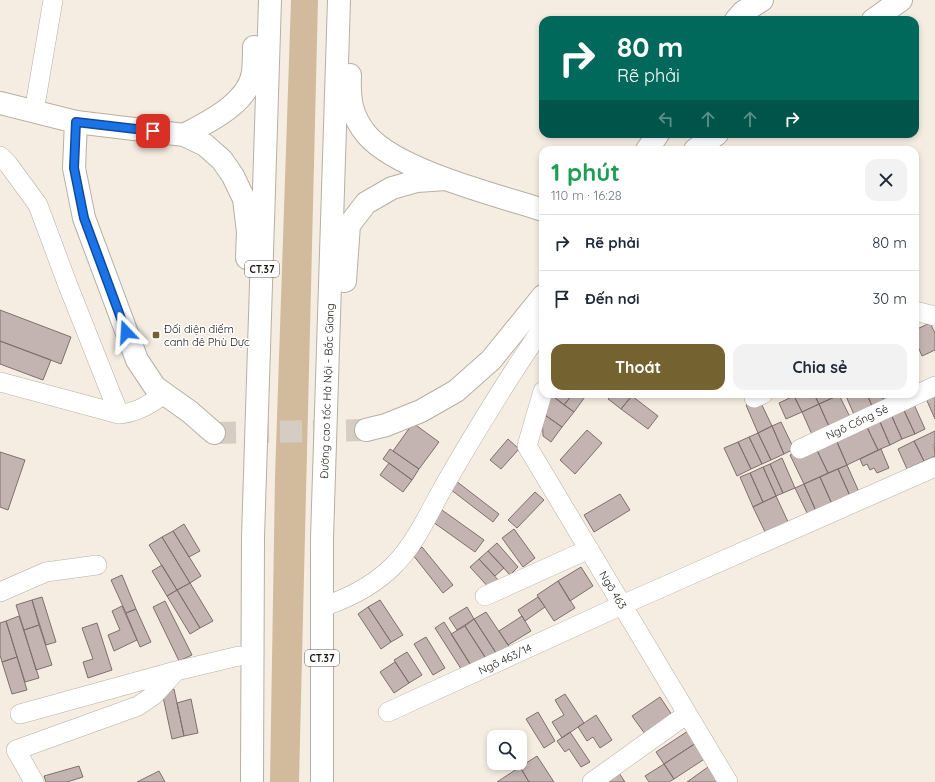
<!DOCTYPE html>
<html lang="vi">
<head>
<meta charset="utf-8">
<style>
  :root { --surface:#fff; --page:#f2f2f3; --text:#1f2937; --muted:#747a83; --line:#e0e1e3; --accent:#746331 }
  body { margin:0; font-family:Quicksand,sans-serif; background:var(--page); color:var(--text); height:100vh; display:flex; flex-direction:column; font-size:15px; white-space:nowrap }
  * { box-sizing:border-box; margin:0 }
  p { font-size:13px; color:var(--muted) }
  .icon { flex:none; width:22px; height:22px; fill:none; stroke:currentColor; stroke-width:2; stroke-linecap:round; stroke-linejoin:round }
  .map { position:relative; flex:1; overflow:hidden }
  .details { position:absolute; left:539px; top:146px; width:380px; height:252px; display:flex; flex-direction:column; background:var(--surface); border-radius:12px; box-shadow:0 2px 6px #0003 }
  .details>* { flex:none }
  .banner { position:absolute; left:539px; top:16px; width:380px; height:122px; border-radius:12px; box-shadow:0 2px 6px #0003; background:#00695c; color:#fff; overflow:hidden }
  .controls { position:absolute; left:487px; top:730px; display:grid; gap:8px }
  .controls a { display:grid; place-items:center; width:40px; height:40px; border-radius:8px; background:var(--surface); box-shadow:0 2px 6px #0003; font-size:20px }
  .pin { position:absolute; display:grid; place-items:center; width:34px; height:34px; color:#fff; margin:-17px; border-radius:8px; box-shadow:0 2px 6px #0006 }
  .me { position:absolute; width:44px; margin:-22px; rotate:340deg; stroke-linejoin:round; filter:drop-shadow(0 0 3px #0008) }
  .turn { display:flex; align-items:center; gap:14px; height:84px; padding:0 12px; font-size:18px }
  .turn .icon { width:52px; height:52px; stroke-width:2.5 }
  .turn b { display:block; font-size:28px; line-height:34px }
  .lanes { display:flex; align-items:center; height:38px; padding:0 12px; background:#0003; justify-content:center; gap:20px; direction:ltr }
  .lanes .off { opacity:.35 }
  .round { display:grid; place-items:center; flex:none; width:42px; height:42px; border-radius:12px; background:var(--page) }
  .headline { display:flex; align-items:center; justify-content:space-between; height:68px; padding:0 12px }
  h1 { font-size:24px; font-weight:800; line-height:30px; color:#1e9e55 }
  .cta { display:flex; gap:8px; margin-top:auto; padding:8px 12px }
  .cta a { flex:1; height:46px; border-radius:12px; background:var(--accent); color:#fff; font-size:16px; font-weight:800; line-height:46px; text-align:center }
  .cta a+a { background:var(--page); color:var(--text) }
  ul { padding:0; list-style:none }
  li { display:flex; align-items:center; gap:12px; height:56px; padding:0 12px; border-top:1px solid var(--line) }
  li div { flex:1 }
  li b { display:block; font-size:15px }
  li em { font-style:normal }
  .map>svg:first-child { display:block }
</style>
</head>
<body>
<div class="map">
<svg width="935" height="782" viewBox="0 0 935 782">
  <rect width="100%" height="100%" fill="#f6ede2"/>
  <!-- green -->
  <path fill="#d2bb9d" d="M291,0H318L299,782H270L275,477Z"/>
  <!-- building -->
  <path fill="#c3b4b1" stroke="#7d706d" d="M0,310L71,337L61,364L0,341Z
    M930,323L935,333V350L922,356L916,342L918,341L915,335V330Z
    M0,341L51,360L43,380L0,364Z
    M935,389V419L924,394Z
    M550,394L574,412L562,427L542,413Z
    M550,394H570L572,395L564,405Z
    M570,394H587L574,412L564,405L572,395Z
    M612,394H633L621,409L608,399Z
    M793,394H814L819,404L802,412Z
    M814,394H841L819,404Z
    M845,394H867L874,411L856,419Z
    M867,394H881L886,405L874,411Z
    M881,394H897L886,405Z
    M839,395L852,421L831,431L819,404Z
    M632,396L658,416L648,429L621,409Z
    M794,396L802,412L786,419L779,403Z
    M759,399L772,426L758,433L746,405Z
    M912,400L925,429L915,434L901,404Z
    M819,404L831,431L814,439L802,412Z
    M901,404L915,434L902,439L889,410Z
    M889,410L902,439L890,445L877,415Z
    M542,413L562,427L551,442L543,436Z
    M877,415L890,445L878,450L864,421Z
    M864,421L878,450L847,465L834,435Z
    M781,422L794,449L784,454L772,426Z
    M413,423L439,442L419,469L393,451Z
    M772,426L784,454L771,460L758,433Z
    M587,430L602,443L575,474L560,460Z
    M935,431V443L934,444L935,456L924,461L914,441Z
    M758,433L771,460L762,464L749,437Z
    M834,435L847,465L828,473L814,444Z
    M749,437L762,464L751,469L738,442Z
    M508,439L519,449L501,469L490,460Z
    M914,441L924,461L907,469L898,449Z
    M738,442L751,469L737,476L724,448Z
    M814,444L828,473L804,484L790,455Z
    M390,449L419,469L412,480L383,459Z
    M881,449L889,468L877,473L874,468L870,470L867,464L863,466L860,459Z
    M0,452L25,460L8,510L0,507Z
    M782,458L795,488L783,493L770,464Z
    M389,463L412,480L403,492L380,475Z
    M770,464L783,493L776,496L763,467Z
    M847,465L859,492L850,496L838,469Z
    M763,467L776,496L763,502L750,473Z
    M838,469L850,496L832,504L820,477Z
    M750,473L763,502L753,507L740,477Z
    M820,477L832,504L816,511L804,484Z
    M456,481L499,514L493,522L450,489Z
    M804,484L816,511L808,515L795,488Z
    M535,492L544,500L517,528L508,520Z
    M620,494L630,510L594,532L584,515Z
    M776,496L789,524L766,534L753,507Z
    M442,510L484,540L475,552L433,522Z
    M184,524L200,551L189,557L173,531Z
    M514,529L535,558L523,567L502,538Z
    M173,531L201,576L190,583L162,537Z
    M162,537L190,583L177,590L149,545Z
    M497,543L518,567L510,575L488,551Z
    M422,547L453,585L443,593L413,555Z
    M488,551L504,568L495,576L479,559Z
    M479,559L500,582L491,590L470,567Z
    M162,565L177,590L167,596L152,571Z
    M581,567L593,586L570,601L558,581Z
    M122,575L136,609L126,613L111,580Z
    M558,581L575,608L554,621L537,595Z
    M190,583L213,621L200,628L177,590Z
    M177,590L200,628L190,634L167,596Z
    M42,597L56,642L46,645L32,600Z
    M538,597L545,607L525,621L518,610Z
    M32,600L39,625L24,630L16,605Z
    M380,600L403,635L391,642L368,607Z
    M165,601L192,655L179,661L153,607Z
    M122,606L137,640L114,651L108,635L120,630L112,611Z
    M368,607L391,642L381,649L358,614Z
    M467,607L474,619L457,630L449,618Z
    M136,609L151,642L140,647L126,613Z
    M486,612L512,651L500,659L474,619Z
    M19,616L39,678L25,682L6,621Z
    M522,616L531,631L508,645L499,631Z
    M474,619L500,659L490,665L465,626Z
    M6,621L17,657L2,662L0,655V623Z
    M444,622L474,670L465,675L435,628Z
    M97,623L112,670L88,678L83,662L93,659L82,628Z
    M39,625L52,665L36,670L24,630Z
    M465,626L489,663L475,672L451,634Z
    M426,637L445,668L433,675L414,644Z
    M407,652L422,675L409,683L394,660Z
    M17,657L27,690L12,694L2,662Z
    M395,662L409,683L394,693L380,672Z
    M174,689L184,736L172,739L162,692Z
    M565,694L584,723L562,738L552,722L564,715L555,700Z
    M660,697L672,715L645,734L632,716Z
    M191,699L198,733L184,736L177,703Z
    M538,712L555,741L544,748L526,719Z
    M596,715L612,740L600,748L593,737L587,741L578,727Z
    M691,729L699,741L664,764L656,752Z
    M570,732L590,762L581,767L569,749L565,752L557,741Z
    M699,741L709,756L674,779L664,764Z
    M537,756L554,782H529L520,767Z
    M664,764L674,779L669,782H649L645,776Z
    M79,766L83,777L67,782H46L44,776Z
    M520,767L529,782H497Z
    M708,767L719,782H687Z
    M617,770L625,782H601Z
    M159,771L165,782H137Z"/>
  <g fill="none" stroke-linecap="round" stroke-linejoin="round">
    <!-- primary-tunnel -->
    <path stroke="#d5cdc3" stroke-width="22" stroke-dasharray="22 11" stroke-linecap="butt" d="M214,433L366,430"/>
    <defs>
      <path id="minor" d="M34,112L53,0
        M0,156L8,164L38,205L67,283L119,414
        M915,311L935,316
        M0,382L119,414C137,413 150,404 164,394
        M543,391L527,446L728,782
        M754,398L763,394
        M800,449L935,386
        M0,592L46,572L97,565
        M485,596L589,549
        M328,605C353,596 377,583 395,564C417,542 432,506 448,479C478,427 509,377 543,327
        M388,712L622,605L935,467
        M20,714L176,671L239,656
        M34,782L16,750L138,706L154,695L176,671
        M592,782L687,714"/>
      <path id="tertiary" d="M873,20L901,0
        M695,150L717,134"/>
      <path id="primary" d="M736,20L743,12L762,0
        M0,103L76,122L74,168L84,218L137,360L155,387L190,412L214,433
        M647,150L658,134
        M366,430L386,425L421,411L456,391L491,360L543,296"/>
      <path id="motorway" d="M350,75C349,99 351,116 367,135C398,171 497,195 543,210
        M76,122L184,135L205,145L222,160L233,176L244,199L248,232L247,258
        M184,135C208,122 249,103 253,72C254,64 254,55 254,47
        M345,281L349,225L366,203L392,188L417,181L446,179
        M252,782L253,537L270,0
        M322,782V538L339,0"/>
    </defs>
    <!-- minor casing -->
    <use href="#minor" stroke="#b7afa4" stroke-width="20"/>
    <!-- tertiary casing -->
    <use href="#tertiary" stroke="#b7afa4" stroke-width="24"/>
    <!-- primary casing -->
    <use href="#primary" stroke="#b7afa4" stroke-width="24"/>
    <!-- motorway casing -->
    <use href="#motorway" stroke="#b7afa4" stroke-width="24"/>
    <!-- minor -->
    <use href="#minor" stroke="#fff" stroke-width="19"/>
    <!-- tertiary -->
    <use href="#tertiary" stroke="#fff" stroke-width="22"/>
    <!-- primary -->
    <use href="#primary" stroke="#fff" stroke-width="22"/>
    <!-- motorway -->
    <use href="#motorway" stroke="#fff" stroke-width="22"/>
  </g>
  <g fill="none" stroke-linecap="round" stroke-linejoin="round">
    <defs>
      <path id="route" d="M126,332L84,218L74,168L76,122L153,131"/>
    </defs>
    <!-- route casing -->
    <use href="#route" stroke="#114b97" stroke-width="10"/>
    <!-- route -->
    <use href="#route" stroke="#1a73e8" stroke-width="7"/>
  </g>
  <!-- markers -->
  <rect fill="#746331" stroke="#fff" stroke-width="1.5" x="152" y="331" width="8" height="8" rx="2"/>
  <g text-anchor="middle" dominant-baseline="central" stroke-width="3" stroke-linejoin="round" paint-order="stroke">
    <!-- shield labels -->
    <g fill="#fff" stroke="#5e5c59" stroke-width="1">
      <rect x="245" y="261" width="34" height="16" rx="3"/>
      <rect x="305" y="650" width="34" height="16" rx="3"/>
    </g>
    <g font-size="10" font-weight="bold" fill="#191612">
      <text x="262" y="269">CT.37</text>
      <text x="322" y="658">CT.37</text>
    </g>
    <!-- poi labels -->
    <g font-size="11" fill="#191612" stroke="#fff" text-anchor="start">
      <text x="164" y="329">Đối diện điếm<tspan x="164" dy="13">canh đê Phù Dực</tspan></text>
    </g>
    <!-- street labels -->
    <g font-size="11" fill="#191612" stroke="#fff">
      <text transform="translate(327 391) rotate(-88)">Đường cao tốc Hà Nội - Bắc Giang</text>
      <text transform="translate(857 422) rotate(-25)">Ngõ Cống Sẻ</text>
      <text transform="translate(613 590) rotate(59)">Ngõ 463</text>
      <text transform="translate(505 659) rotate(-25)">Ngõ 463/14</text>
    </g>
  </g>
</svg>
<div class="controls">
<a><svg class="icon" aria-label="search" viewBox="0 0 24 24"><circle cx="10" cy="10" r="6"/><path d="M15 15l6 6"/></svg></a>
</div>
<div class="pin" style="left:153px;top:131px;background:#d93025"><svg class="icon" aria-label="arrive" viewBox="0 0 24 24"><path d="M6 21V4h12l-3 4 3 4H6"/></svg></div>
<svg class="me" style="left:126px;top:332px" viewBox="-20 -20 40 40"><path d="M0-17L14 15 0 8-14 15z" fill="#1a73e8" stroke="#fff" stroke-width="4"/></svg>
<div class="banner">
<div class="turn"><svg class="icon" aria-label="right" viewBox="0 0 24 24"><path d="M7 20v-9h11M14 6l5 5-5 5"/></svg><div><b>80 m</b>Rẽ phải</div></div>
<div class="lanes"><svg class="icon off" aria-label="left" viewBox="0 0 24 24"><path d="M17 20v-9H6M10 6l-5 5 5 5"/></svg><svg class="icon off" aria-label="ahead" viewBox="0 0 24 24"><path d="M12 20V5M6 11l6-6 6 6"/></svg><svg class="icon off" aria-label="ahead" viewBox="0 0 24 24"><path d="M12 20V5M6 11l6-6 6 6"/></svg><svg class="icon" aria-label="right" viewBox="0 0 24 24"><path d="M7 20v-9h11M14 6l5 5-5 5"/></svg></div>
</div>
<section class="details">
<div class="headline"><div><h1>1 phút</h1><p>110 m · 16:28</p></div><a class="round"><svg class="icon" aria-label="close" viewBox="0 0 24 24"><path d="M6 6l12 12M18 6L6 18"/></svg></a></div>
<ul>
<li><svg class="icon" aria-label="right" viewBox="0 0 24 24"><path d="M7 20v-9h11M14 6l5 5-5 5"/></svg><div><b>Rẽ phải</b></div><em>80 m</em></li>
<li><svg class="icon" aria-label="arrive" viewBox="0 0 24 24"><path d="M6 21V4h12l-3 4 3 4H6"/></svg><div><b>Đến nơi</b></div><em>30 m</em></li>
</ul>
<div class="cta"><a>Thoát</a><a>Chia sẻ</a></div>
</section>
</div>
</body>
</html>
